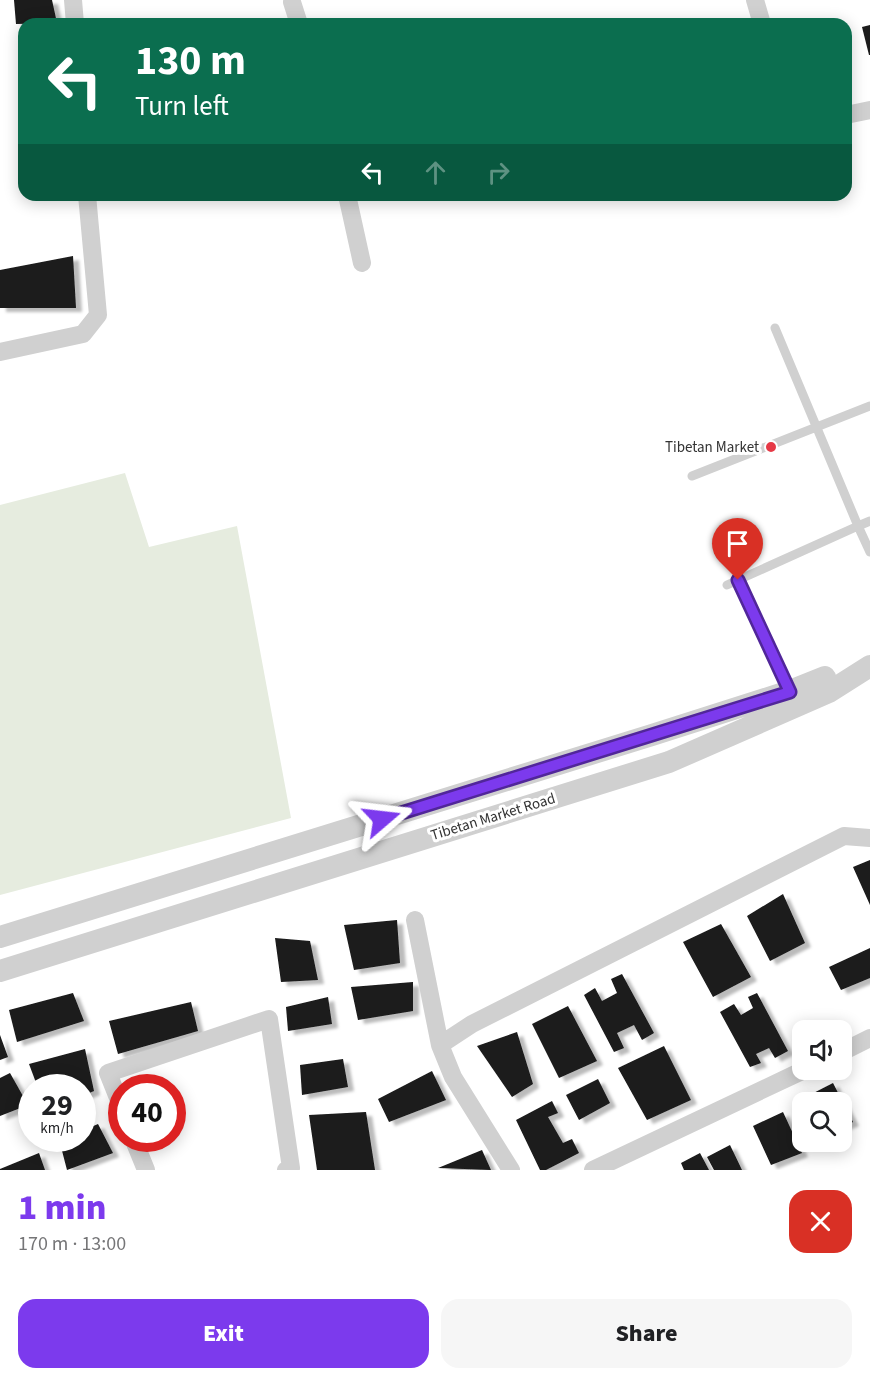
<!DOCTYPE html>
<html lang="en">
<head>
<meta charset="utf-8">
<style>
  :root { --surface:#fff; --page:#f6f6f6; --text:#202124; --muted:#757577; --accent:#7c3aed }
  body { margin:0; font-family:"Source Sans 3",sans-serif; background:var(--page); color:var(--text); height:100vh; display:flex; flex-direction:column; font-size:22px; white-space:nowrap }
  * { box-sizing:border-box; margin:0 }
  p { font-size:20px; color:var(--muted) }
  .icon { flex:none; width:33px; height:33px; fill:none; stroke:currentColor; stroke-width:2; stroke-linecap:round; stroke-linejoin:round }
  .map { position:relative; height:1170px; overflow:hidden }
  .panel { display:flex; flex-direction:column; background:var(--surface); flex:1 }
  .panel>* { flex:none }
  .top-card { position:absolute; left:18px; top:18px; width:834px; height:183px; border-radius:18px; box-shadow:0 3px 15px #0003; background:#0b6e4f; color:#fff; overflow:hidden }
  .tools { position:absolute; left:792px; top:1020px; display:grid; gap:12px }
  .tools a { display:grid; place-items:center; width:60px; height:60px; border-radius:12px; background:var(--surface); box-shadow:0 3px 15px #0003; font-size:30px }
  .speed { position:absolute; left:18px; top:1074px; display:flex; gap:12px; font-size:30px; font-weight:700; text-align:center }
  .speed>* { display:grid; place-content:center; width:78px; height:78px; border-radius:50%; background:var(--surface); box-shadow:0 3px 15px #0003; line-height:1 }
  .speed small { font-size:15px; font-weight:400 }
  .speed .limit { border:9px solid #d22; background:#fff; color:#111 }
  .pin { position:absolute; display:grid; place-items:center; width:51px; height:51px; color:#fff; margin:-62px -26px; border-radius:50% 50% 50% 0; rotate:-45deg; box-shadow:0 0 6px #0007 }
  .pin .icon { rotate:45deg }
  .me { position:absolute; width:66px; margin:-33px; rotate:73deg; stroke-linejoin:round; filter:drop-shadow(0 0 4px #0008) }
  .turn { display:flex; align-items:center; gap:21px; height:126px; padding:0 18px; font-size:27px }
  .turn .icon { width:78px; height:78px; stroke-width:2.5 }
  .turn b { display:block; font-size:42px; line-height:51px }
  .lanes { display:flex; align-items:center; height:57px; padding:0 18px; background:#0003; justify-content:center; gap:30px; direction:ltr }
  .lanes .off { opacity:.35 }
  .round { display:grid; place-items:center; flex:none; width:63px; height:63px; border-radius:18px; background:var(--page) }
  .headline { display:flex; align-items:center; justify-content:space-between; height:102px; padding:0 18px }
  h1 { font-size:36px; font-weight:800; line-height:45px; color:var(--accent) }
  .primary-button { display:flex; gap:12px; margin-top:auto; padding:12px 18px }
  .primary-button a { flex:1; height:69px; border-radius:18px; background:var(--accent); color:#fff; font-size:24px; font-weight:800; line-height:69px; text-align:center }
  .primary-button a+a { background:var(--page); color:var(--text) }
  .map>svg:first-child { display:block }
</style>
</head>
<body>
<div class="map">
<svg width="870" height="1170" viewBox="0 0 870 1170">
  <defs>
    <filter id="shadow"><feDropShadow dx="6" dy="4" stdDeviation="1.5" flood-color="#0004"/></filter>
  </defs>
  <rect width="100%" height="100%" fill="#fff"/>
  <!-- green -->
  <path fill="#e6ecdf" d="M125,473L149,547L237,526L291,818L0,895V505Z"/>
  <!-- building -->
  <path fill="#1a1a1a" filter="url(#shadow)" d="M14,0H52L57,23L16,24Z
    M870,25V55H869L862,27Z
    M73,256L76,308H0V270Z
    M870,860V905L853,867Z
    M783,894L805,943L770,961L747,916Z
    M397,920L400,963L354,970L344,925Z
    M721,924L751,977L713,997L683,942Z
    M275,938L310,941L318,980L281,982Z
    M870,948V978L841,990L829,967Z
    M622,974L654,1033L642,1040L634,1025L617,1033L624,1048L614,1052L584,995L595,988L602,1001L617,993L611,979Z
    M413,982V1011L358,1020L351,987Z
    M73,993L84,1021L17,1042L9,1010Z
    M757,993L788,1051L775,1058L769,1048L756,1054L761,1063L750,1067L720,1012L734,1004L741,1015L753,1008L748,997Z
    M328,997L332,1024L288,1031L286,1007Z
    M191,1002L198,1031L118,1054L109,1021Z
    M568,1006L597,1061L559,1078L532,1024Z
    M517,1032L533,1084L512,1097L477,1046Z
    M0,1035L8,1057L0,1060Z
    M664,1046L691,1100L647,1120L618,1068Z
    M85,1049L94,1091L82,1096V1088H38L29,1064Z
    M343,1059L348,1087L302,1095L300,1065Z
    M432,1071L446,1100L389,1122L378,1099Z
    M10,1073L28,1105L0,1116V1078Z
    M598,1079L610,1103L579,1120L566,1095Z
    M833,1083L853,1122L842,1127V1102H802V1117L796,1102Z
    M552,1101L558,1113L548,1117L563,1143L572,1139L579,1153L546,1170H540L516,1120Z
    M366,1112L375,1170H317L309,1115Z
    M783,1112L802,1153L771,1165L753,1126Z
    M98,1124L113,1153L67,1170L60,1143L68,1138H82V1131Z
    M730,1145L742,1170H714L707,1157Z
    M482,1150L491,1170L438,1168Z
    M39,1153L45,1170H0V1169Z
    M700,1153L709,1170H684L681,1163Z"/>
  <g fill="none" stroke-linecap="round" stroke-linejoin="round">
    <!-- service -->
    <path stroke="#d0d0d0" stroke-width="9" d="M775,328L858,526L870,521
      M692,476L870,406
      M738,580L790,691
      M727,585L858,526L870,552"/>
    <!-- minor -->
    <path stroke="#d0d0d0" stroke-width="18" d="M73,0L75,24
      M755,0L762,24
      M292,2L299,24
      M846,115L870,110
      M347,195L362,263
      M0,352L83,334L98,315L87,195
      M415,920L440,1045
      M842,1052L870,1038
      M122,1108L108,1073L269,1019L291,1168L286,1170
      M133,1138L146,1170
      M511,1170L453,1077L440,1045L472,1024L844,836L870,838
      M593,1170L804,1070"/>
    <!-- tertiary -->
    <path stroke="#d0d0d0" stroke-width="22" d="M0,937L652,735L790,691L825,677
      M0,971L669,762L829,692L870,666"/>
  </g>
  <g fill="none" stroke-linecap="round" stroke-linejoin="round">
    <defs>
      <path id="route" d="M382,819L790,692L738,580"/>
    </defs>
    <!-- route casing -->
    <use href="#route" stroke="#51269a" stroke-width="15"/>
    <!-- route -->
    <use href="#route" stroke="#7c3aed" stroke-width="10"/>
  </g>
  <!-- markers -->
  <circle fill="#e63946" stroke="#fff" stroke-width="2" cx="771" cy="447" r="6"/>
  <g text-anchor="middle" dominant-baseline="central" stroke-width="6" stroke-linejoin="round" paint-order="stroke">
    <!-- poi labels -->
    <g font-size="15" fill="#333" stroke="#fff" text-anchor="end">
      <text x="759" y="447">Tibetan Market</text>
    </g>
    <!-- street labels -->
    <g font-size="15" fill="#333" stroke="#fff">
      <text transform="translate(493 817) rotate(-17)">Tibetan Market Road</text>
    </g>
  </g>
</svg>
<div class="tools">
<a><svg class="icon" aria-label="sound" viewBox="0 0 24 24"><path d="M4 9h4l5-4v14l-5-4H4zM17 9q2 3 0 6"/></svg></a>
<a><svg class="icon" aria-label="search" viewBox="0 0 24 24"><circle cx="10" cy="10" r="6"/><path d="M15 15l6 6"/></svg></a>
</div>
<div class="speed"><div>29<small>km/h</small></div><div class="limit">40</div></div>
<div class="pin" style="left:738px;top:580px;background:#d93025"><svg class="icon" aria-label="arrive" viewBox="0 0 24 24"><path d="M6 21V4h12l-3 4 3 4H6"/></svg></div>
<svg class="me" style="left:382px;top:819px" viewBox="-20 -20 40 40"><path d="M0-17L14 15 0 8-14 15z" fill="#7c3aed" stroke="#fff" stroke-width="4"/></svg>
<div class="top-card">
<div class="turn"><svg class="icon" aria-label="left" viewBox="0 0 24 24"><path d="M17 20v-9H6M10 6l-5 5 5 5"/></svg><div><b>130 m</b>Turn left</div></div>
<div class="lanes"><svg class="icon" aria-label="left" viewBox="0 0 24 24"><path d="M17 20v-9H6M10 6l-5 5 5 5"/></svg><svg class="icon off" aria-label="ahead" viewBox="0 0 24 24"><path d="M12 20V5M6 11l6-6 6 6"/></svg><svg class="icon off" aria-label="right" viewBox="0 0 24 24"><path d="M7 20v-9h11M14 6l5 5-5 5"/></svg></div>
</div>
</div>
<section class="panel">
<div class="headline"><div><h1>1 min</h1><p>170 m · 13:00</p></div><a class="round" style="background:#d93025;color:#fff"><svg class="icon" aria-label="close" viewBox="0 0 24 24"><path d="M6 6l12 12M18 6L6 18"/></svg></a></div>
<div class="primary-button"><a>Exit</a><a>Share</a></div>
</section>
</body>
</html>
